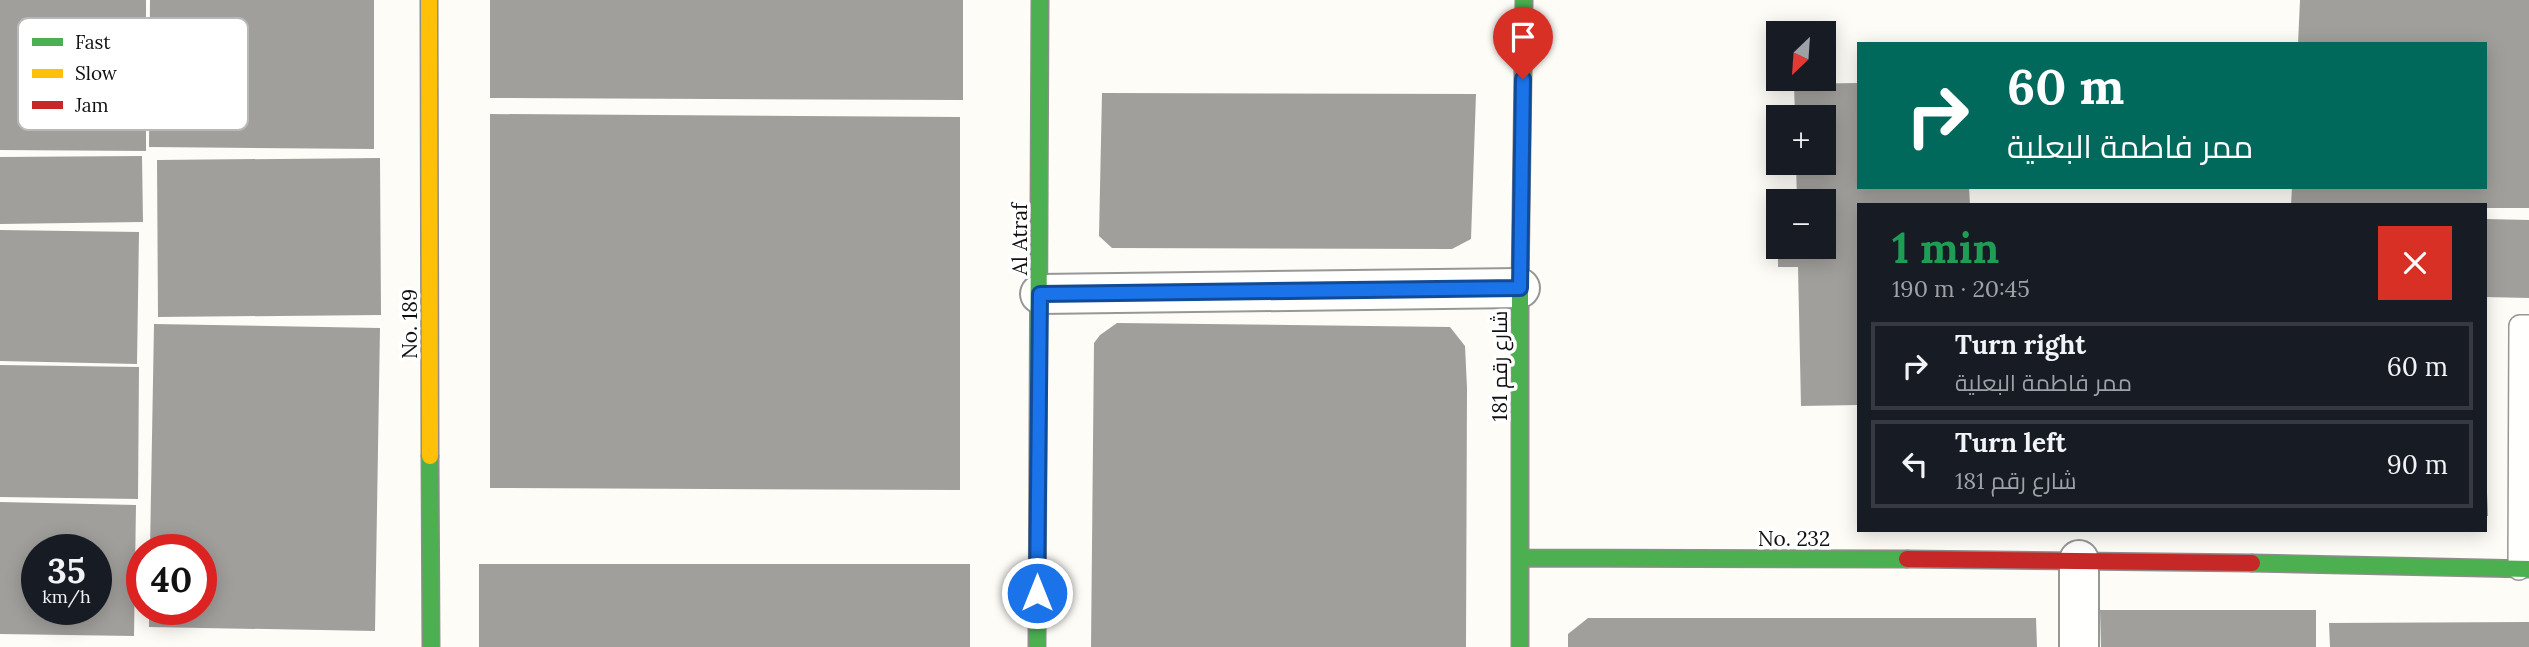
<!DOCTYPE html>
<html lang="en">
<head>
<meta charset="utf-8">
<style>
  :root { --surface:#171b24; --page:#242831; --text:#f1f3f6; --muted:#9ea1a6; --line:#363941 }
  body { margin:0; font-family:Lora,Cairo,serif; background:var(--page); color:var(--text); height:100vh; display:flex; flex-direction:column; font-size:26px; white-space:nowrap }
  * { box-sizing:border-box; margin:0 }
  p { font-size:23px; color:var(--muted) }
  .icon { flex:none; width:38px; height:38px; fill:none; stroke:currentColor; stroke-width:2; stroke-linecap:round; stroke-linejoin:round }
  .map { position:relative; flex:1; overflow:hidden }
  .drawer { position:absolute; left:1857px; top:203px; width:630px; height:329px; display:flex; flex-direction:column; background:var(--surface); border-radius:0px; box-shadow:0 4px 18px #0003 }
  .drawer>* { flex:none }
  .top-card { position:absolute; left:1857px; top:42px; width:630px; height:147px; border-radius:0px; box-shadow:0 4px 18px #0003; background:#00695c; color:#fff; overflow:hidden }
  .needle { width:46px; rotate:205deg }
  .tools { position:absolute; left:1766px; top:21px; display:grid; gap:14px }
  .tools a { display:grid; place-items:center; width:70px; height:70px; border-radius:0px; background:var(--surface); box-shadow:0 4px 18px #0003; font-size:35px }
  .speed { position:absolute; left:21px; top:534px; display:flex; gap:14px; font-size:35px; font-weight:700; text-align:center }
  .speed>* { display:grid; place-content:center; width:91px; height:91px; border-radius:50%; background:var(--surface); box-shadow:0 4px 18px #0003; line-height:1 }
  .speed small { font-size:18px; font-weight:400 }
  .speed .limit { border:10px solid #d22; background:#fff; color:#111 }
  .pin { position:absolute; display:grid; place-items:center; width:60px; height:60px; color:#fff; margin:-72px -30px; border-radius:50% 50% 50% 0; rotate:-45deg; box-shadow:0 0 7px #0007 }
  .pin .icon { rotate:45deg }
  .me { position:absolute; width:77px; margin:-38px; rotate:0deg; stroke-linejoin:round; filter:drop-shadow(0 0 5px #0008) }
  .turn { display:flex; align-items:center; gap:24px; height:147px; padding:0 35px; font-size:32px }
  .turn .icon { width:91px; height:91px; stroke-width:2.5 }
  .turn b { display:block; font-size:49px; line-height:60px }
  .round { display:grid; place-items:center; flex:none; width:74px; height:74px; border-radius:0px; background:var(--page) }
  .head { display:flex; align-items:center; justify-content:space-between; height:119px; padding:0 35px }
  h1 { font-size:42px; font-weight:800; line-height:52px; color:#1e9e55 }
  ul { padding:0; list-style:none }
  li { display:flex; align-items:center; gap:21px; height:88px; margin:0 14px 10px; padding:0 21px; border:4px solid var(--line); border-radius:0px }
  li div { flex:1 }
  li b { display:block; font-size:26px }
  li em { font-style:normal }
  .map>svg:first-child { display:block }
</style>
</head>
<body>
<div class="map">
<svg width="2529" height="647" viewBox="0 0 2529 647">
  <rect width="100%" height="100%" fill="#fdfcf7"/>
  <!-- building -->
  <path fill="#a19f9c" fill-rule="evenodd" d="M0,0H146V151L0,150Z
    M150,0H374V149L149,147Z
    M490,0H963V100L490,98Z
    M2300,0H2529V208H2485V205H2291L2292,187H2485V44H2298Z
    M1858,83V187H1969L1970,205H1858V405L1801,406L1798,267H1778V247H1824V201H1797L1796,163H1824V117H1795L1794,84Z
    M1102,93L1476,94L1471,239L1452,249L1112,248L1099,236Z
    M490,114L960,117V490L490,488Z
    M142,156L143,222L0,224V157Z
    M380,158L381,315L158,317L157,160Z
    M2485,219L2529,220V298L2485,297Z
    M0,230L139,232L137,364L0,361Z
    M1117,323L1450,327L1465,346L1467,388L1466,647H1091L1094,343L1100,335Z
    M154,324L380,328L375,631L149,627V609H201V550H150Z
    M0,365L139,367L138,499L0,497Z
    M2485,493H2487L2488,516H2485Z
    M0,502L136,505L134,636L0,634ZM37,550H96V609H37Z
    M479,564H970V647H479Z
    M2100,610H2316V647H2101Z
    M1588,618H2036L2037,647H1568V634Z
    M2529,622V647H2330L2329,623Z"/>
  <g fill="none" stroke-linecap="round" stroke-linejoin="round">
    <defs>
      <path id="lane" d="M2519,569L2520,326H2529"/>
      <path id="street" d="M1040,294L1520,288
        M2079,647V560"/>
      <path id="fast" d="M430,456L431,647
        M1520,558L1907,559
        M2252,563L2529,569
        M1037,647L1040,0
        M1520,647V288L1524,0"/>
      <path id="slow" d="M429,0L430,456"/>
      <path id="jam" d="M1907,559L2252,563"/>
    </defs>
    <!-- lane casing -->
    <use href="#lane" stroke="#979795" stroke-width="24"/>
    <!-- street casing -->
    <use href="#street" stroke="#979795" stroke-width="42"/>
    <!-- fast casing -->
    <use href="#fast" stroke="#8e8d8b" stroke-width="19"/>
    <!-- slow casing -->
    <use href="#slow" stroke="#8e8d8b" stroke-width="19"/>
    <!-- jam casing -->
    <use href="#jam" stroke="#8e8d8b" stroke-width="19"/>
    <!-- lane -->
    <use href="#lane" stroke="#fffffe" stroke-width="21"/>
    <!-- street -->
    <use href="#street" stroke="#fffffe" stroke-width="38"/>
    <!-- fast -->
    <use href="#fast" stroke="#4caf50" stroke-width="16"/>
    <!-- slow -->
    <use href="#slow" stroke="#ffc107" stroke-width="16"/>
    <!-- jam -->
    <use href="#jam" stroke="#c62828" stroke-width="16"/>
  </g>
  <g fill="none" stroke-linecap="round" stroke-linejoin="round">
    <defs>
      <path id="route" d="M1037,593L1040,294L1520,288L1523,79"/>
    </defs>
    <!-- route casing -->
    <use href="#route" stroke="#114b97" stroke-width="18"/>
    <!-- route -->
    <use href="#route" stroke="#1a73e8" stroke-width="12"/>
  </g>
  <g text-anchor="middle" dominant-baseline="central" stroke-width="7" stroke-linejoin="round" paint-order="stroke">
    <!-- street labels -->
    <g font-size="21" fill="#111" stroke="#fff">
      <text transform="translate(1019 239) rotate(-90)">Al Atraf</text>
      <text transform="translate(409 324) rotate(-90)">No. 189</text>
      <text transform="translate(1499 366) rotate(-90)">شارع رقم 181</text>
      <text x="1794" y="538">No. 232</text>
    </g>
  </g>
  <!-- legend -->
  <rect x="18" y="18" width="230" height="112" rx="10" fill="#fff" stroke="#b8b8b8" stroke-width="2"/>
  <rect x="32" y="38" width="31" height="8" fill="#4caf50"/>
  <rect x="32" y="69" width="31" height="9" fill="#ffc107"/>
  <rect x="32" y="101" width="31" height="8" fill="#c62828"/>
  <g font-size="19" fill="#111">
    <text x="75" y="49">Fast</text>
    <text x="75" y="80">Slow</text>
    <text x="75" y="112">Jam</text>
  </g>
</svg>
<div class="tools">
<a><svg class="needle" viewBox="-14 -14 28 28"><path d="M0-13l5 13h-10z" fill="#e53935"/><path d="M0 13l5-13h-10z" fill="#9ea1a6"/></svg></a>
<a>+</a>
<a>−</a>
</div>
<div class="speed"><div>35<small>km/h</small></div><div class="limit">40</div></div>
<div class="pin" style="left:1523px;top:79px;background:#d93025"><svg class="icon" aria-label="arrive" viewBox="0 0 24 24"><path d="M6 21V4h12l-3 4 3 4H6"/></svg></div>
<svg class="me" style="left:1037px;top:593px" viewBox="-20 -20 40 40"><circle r="17" fill="#1a73e8" stroke="#fff" stroke-width="3"/><path d="M0-11L8 9 0 5-8 9z" fill="#fff"/></svg>
<div class="top-card">
<div class="turn"><svg class="icon" aria-label="right" viewBox="0 0 24 24"><path d="M7 20v-9h11M14 6l5 5-5 5"/></svg><div><b>60 m</b>ممر فاطمة البعلية</div></div>
</div>
<section class="drawer">
<div class="head"><div><h1>1 min</h1><p>190 m · 20:45</p></div><a class="round" style="background:#d93025;color:#fff"><svg class="icon" aria-label="close" viewBox="0 0 24 24"><path d="M6 6l12 12M18 6L6 18"/></svg></a></div>
<ul>
<li><svg class="icon" aria-label="right" viewBox="0 0 24 24"><path d="M7 20v-9h11M14 6l5 5-5 5"/></svg><div><b>Turn right</b><p>ممر فاطمة البعلية</p></div><em>60 m</em></li>
<li><svg class="icon" aria-label="left" viewBox="0 0 24 24"><path d="M17 20v-9H6M10 6l-5 5 5 5"/></svg><div><b>Turn left</b><p>شارع رقم 181</p></div><em>90 m</em></li>
</ul>
</section>
</div>
</body>
</html>
